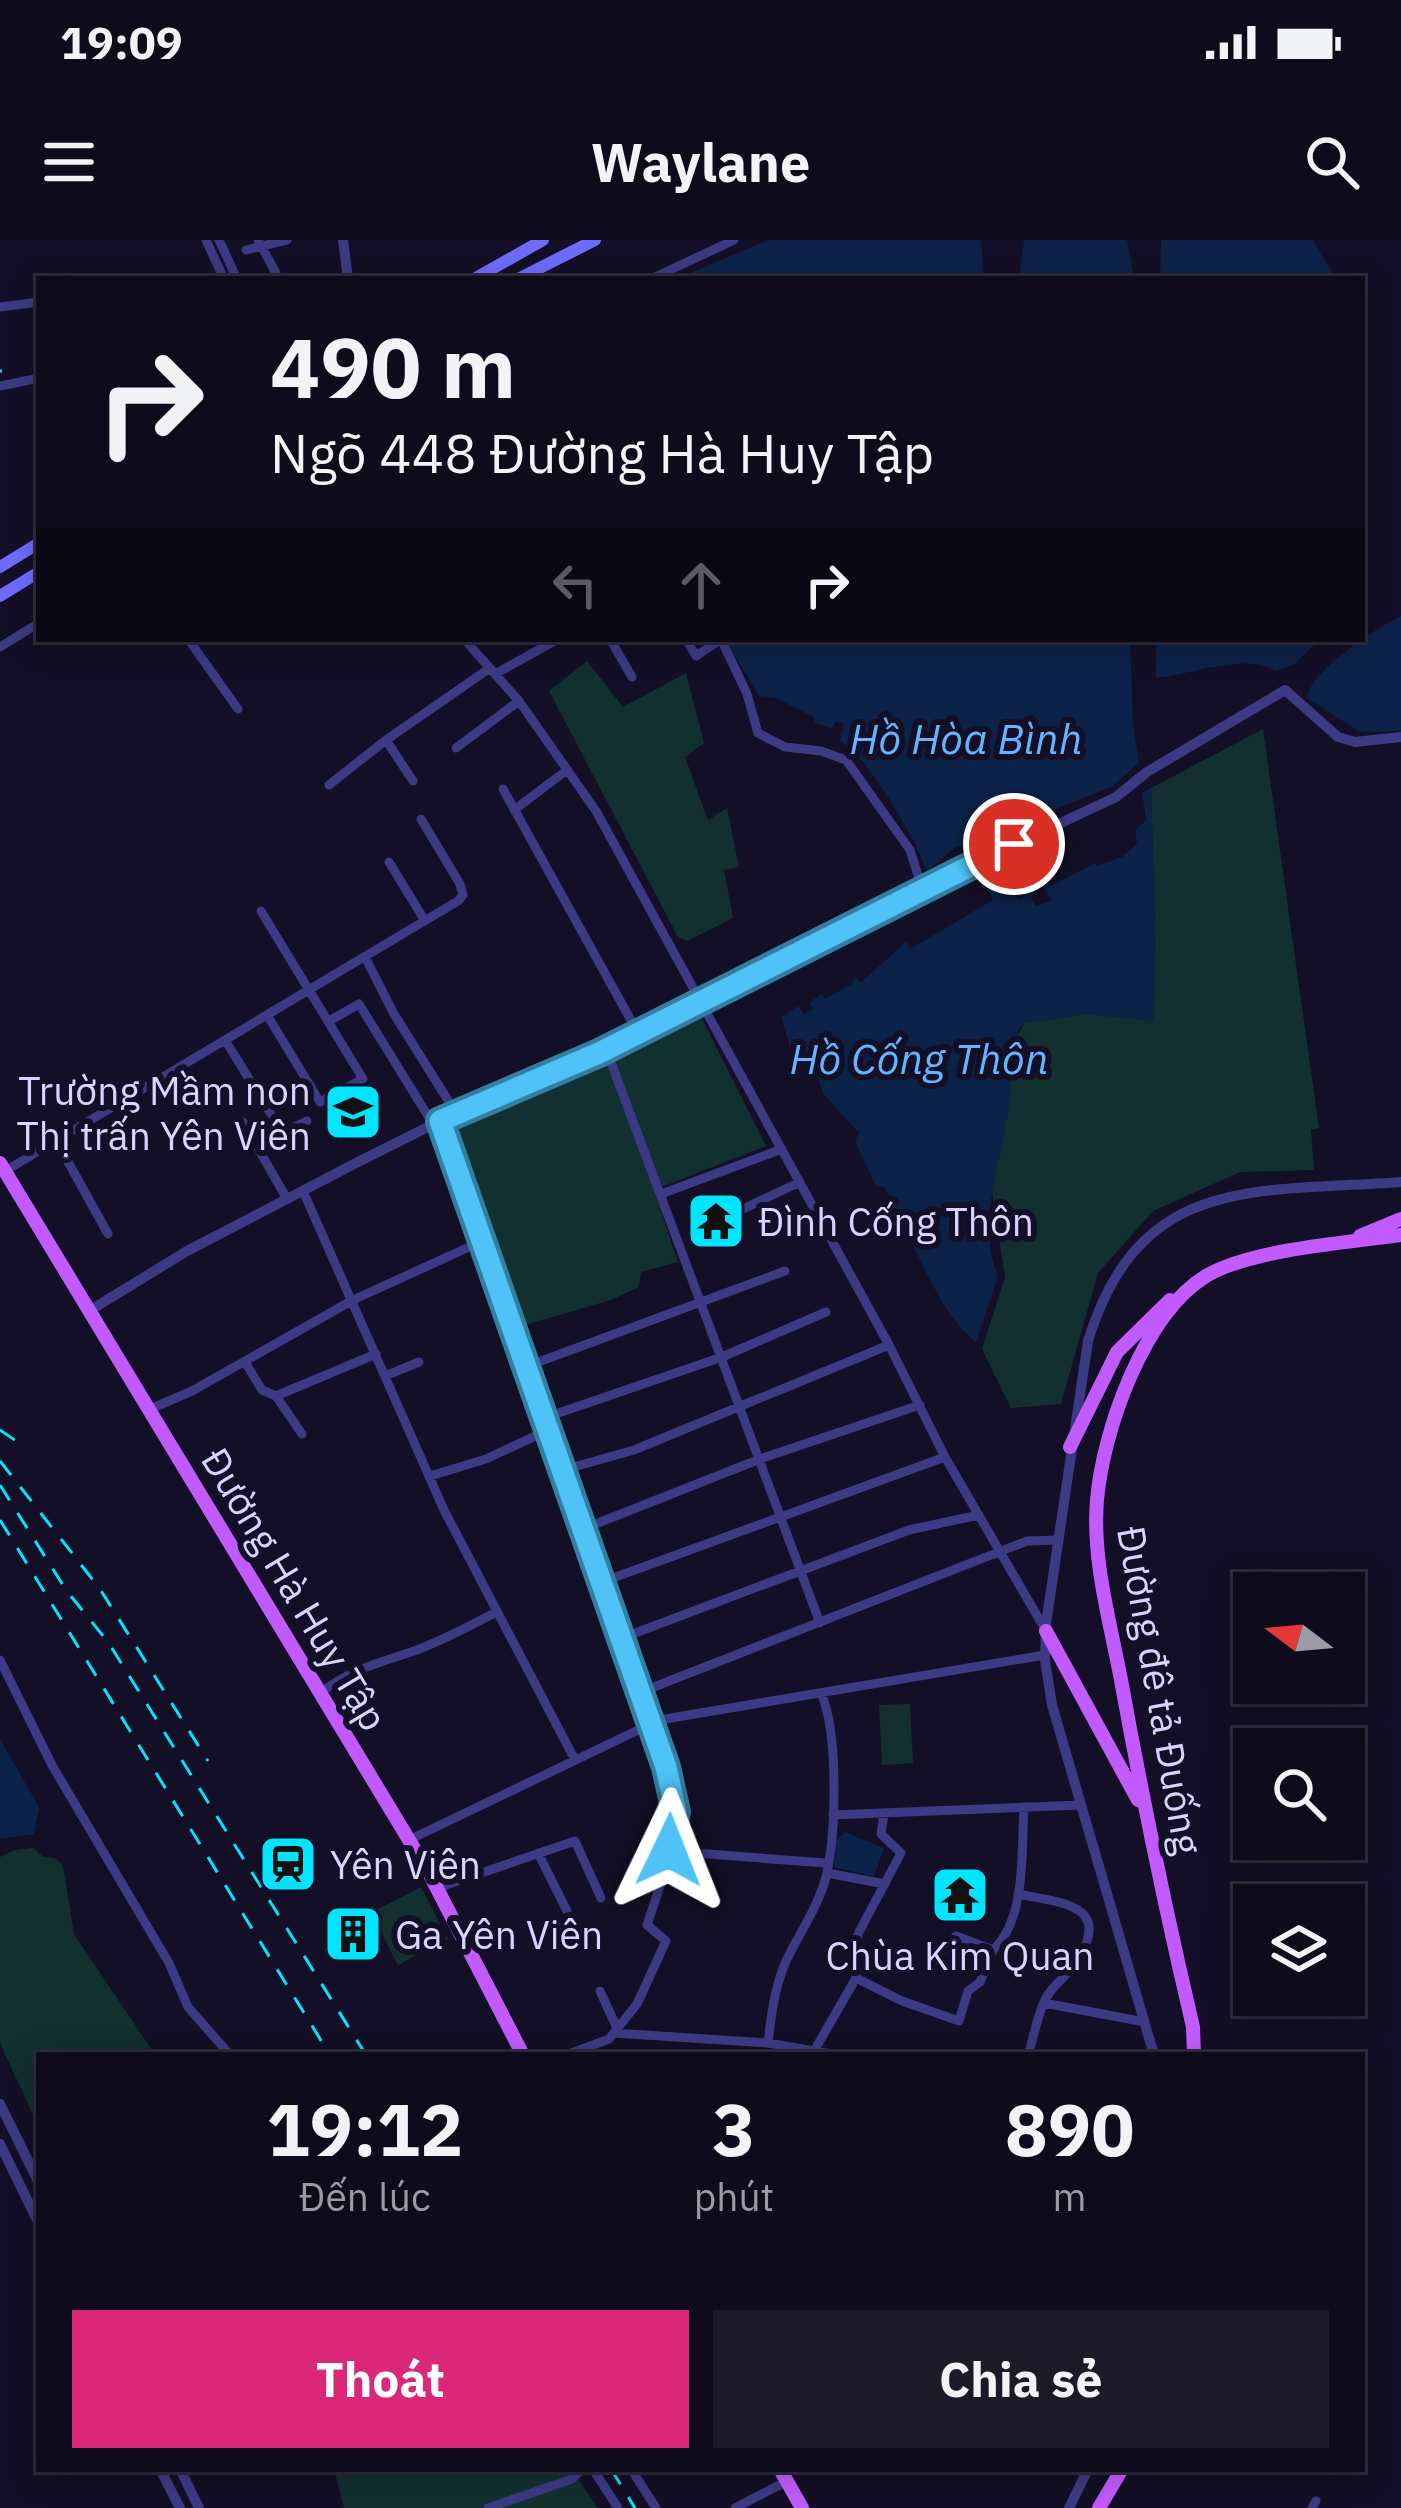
<!DOCTYPE html>
<html lang="vi">
<head>
<meta charset="utf-8">
<style>
  :root { --surface:#0e0b1c; --page:#1c1929; --text:#f1f3f6; --muted:#9b9ba3; --line:#2e2b3b; --accent:#db2777 }
  body { margin:0; font-family:"IBM Plex Sans",sans-serif; background:var(--page); color:var(--text); height:100vh; display:flex; flex-direction:column; font-size:45px; white-space:nowrap }
  * { box-sizing:border-box; margin:0 }
  p { font-size:39px; color:var(--muted) }
  .icon { flex:none; width:66px; height:66px; fill:none; stroke:currentColor; stroke-width:2; stroke-linecap:round; stroke-linejoin:round }
  .map { position:relative; flex:1; overflow:hidden }
  .side { position:absolute; left:36px; top:1812px; width:1329px; height:420px; display:flex; flex-direction:column; background:var(--surface); border-radius:0px; box-shadow:0 6px 30px #0003,0 0 0 3px var(--line) }
  .side>* { flex:none }
  .top-card { position:absolute; left:36px; top:36px; width:1329px; height:366px; border-radius:0px; box-shadow:0 6px 30px #0003,0 0 0 3px var(--line); background:#0e0b1c; color:var(--text); overflow:hidden }
  .needle { width:78px; rotate:286deg }
  .buttons { position:absolute; left:1233px; top:1332px; display:grid; gap:24px }
  .buttons a { display:grid; place-items:center; width:132px; height:132px; border-radius:0px; background:var(--surface); box-shadow:0 6px 30px #0003,0 0 0 3px var(--line); font-size:60px }
  .pin { position:absolute; display:grid; place-items:center; width:102px; height:102px; color:#fff; margin:-51px; border:6px solid #fff; border-radius:50%; box-shadow:0 3px 12px #0007 }
  .me { position:absolute; width:132px; margin:-66px; rotate:2deg; stroke-linejoin:round; filter:drop-shadow(0 0 9px #0008) }
  .turn { display:flex; align-items:center; gap:42px; height:252px; padding:0 36px; font-size:54px }
  .turn .icon { width:156px; height:156px; stroke-width:2.5 }
  .turn b { display:block; font-size:84px; line-height:102px }
  .lanes { display:flex; align-items:center; height:114px; padding:0 36px; background:#0003; justify-content:center; gap:60px; direction:ltr }
  .lanes .off { opacity:.35 }
  .eta { display:flex; justify-content:space-evenly; align-items:center; height:204px; text-align:center }
  .eta b { font-size:72px; font-weight:800; line-height:84px }
  .action { display:flex; gap:24px; margin-top:auto; padding:24px 36px }
  .action a { flex:1; height:138px; border-radius:0px; background:var(--accent); color:#fff; font-size:48px; font-weight:800; line-height:138px; text-align:center }
  .action a+a { background:var(--page); color:var(--text) }
  .status { display:flex; justify-content:space-between; align-items:center; height:84px; padding:0 60px; background:var(--surface); direction:ltr }
  .status svg { height:33px; fill:currentColor }
  header { display:flex; justify-content:space-between; align-items:center; height:156px; padding:0 36px; background:var(--surface); font-size:54px; font-weight:800 }
  .map>svg:first-child { display:block }
</style>
</head>
<body>
<div class="status"><b>19:09</b><svg viewBox="0 0 49 12"><path d="M0 12V9h3v3zM5 12V6h3v6zM10 12V3h3v9zM15 12V0h3v12zM26 1h20v11H26zM47 4h2v5h-2z"/></svg></div>
<header><svg class="icon" aria-label="menu" viewBox="0 0 24 24"><path d="M4 6h16M4 12h16M4 18h16"/></svg>Waylane<svg class="icon" aria-label="search" viewBox="0 0 24 24"><circle cx="10" cy="10" r="6"/><path d="M15 15l6 6"/></svg></header>
<div class="map">
<svg width="1401" height="2268" viewBox="0 0 1401 2268">
  <rect width="100%" height="100%" fill="#130f26"/>
  <!-- green -->
  <path fill="#12302f" d="M587,421L623,467L686,433L704,503L685,517L708,580L727,568L739,627L724,630L733,678L687,701L678,697L549,451Z
    M1263,489L1319,888L1311,890L1314,930L1240,932L1153,971L1098,1033L1061,1164L1011,1168L982,1109L1005,1037L991,946L1000,912L1015,799L1025,783L1084,774L1153,780L1155,688L1151,548Z
    M699,773L766,906L654,950L678,1022L641,1032L639,1047L611,1060L525,1085L448,890L597,829Z
    M910,1464L913,1523L882,1525L879,1465Z
    M34,1608L43,1617L55,1618L63,1626L74,1694L154,1813L39,1815V1888L0,1803V1617L15,1610Z
    M421,1647L448,1699L398,1725L371,1673Z
    M334,2229H571L598,2268H344Z"/>
  <!-- water -->
  <path fill="#0c2248" d="M768,0H981L984,39H676Z
    M1024,0H1127L1134,39H1019Z
    M1161,0H1313L1336,39H1160Z
    M1401,376V491L1360,492L1307,458C1310,431 1376,388 1401,376Z
    M725,399H1130L1133,484L1139,522L1112,547L954,608L927,632C917,601 869,517 840,502L844,483L835,482L832,489L815,483L814,477L776,458L759,456Z
    M1156,399H1321L1293,425L1275,431C1247,412 1189,435 1156,438Z
    M1151,548L1155,688L1153,781L1084,774L1025,783L1019,789C1010,813 1012,841 1009,865C1003,921 975,979 998,1036L976,1102C936,1072 912,994 884,947L876,946L855,901L859,893L824,855L813,825L791,810L781,777L798,766L804,774L813,769L810,762L822,754L825,759L853,743L855,736L860,743C877,728 894,714 906,701L910,709L993,660L981,636L1001,629L1018,659L1025,657L1009,621L1018,617L1036,652L1031,658L1036,666L1051,661L1025,612L1032,606L1051,646L1095,623L1097,626L1122,617L1137,604L1135,591L1146,580L1142,553Z
    M0,1499L39,1567L34,1594L0,1599Z
    M845,1592L884,1608L874,1637L834,1627L836,1601Z"/>
  <g fill="none" stroke-linecap="round" stroke-linejoin="round">
    <!-- minor -->
    <path stroke="#3d3a85" stroke-width="9" d="M206,0L224,39
      M219,0L237,39
      M258,0L276,33
      M246,10L287,0
      M651,39L734,0
      M0,67L39,62
      M0,146L39,138
      M188,399L238,469
      M464,399L519,461L596,571L889,1105L945,1217L1046,1391
      M610,399L632,437
      M686,399L696,416L721,399L747,454L758,493L785,507L821,511L846,520L910,610L922,648
      M0,407L39,383
      M495,434L558,399
      M386,500L413,541
      M456,508L519,461
      M329,545L386,500L490,428
      M503,549L638,793
      M514,570L567,530
      M389,622L425,681
      M261,671L363,839L320,862L267,775
      M365,717L394,774L456,873
      M329,781L359,764L433,884
      M225,800L282,892L307,881
      M606,809L820,1383
      M440,881L652,1483L676,1572L666,1628L647,1685L666,1701L637,1764L609,1799L566,1815
      M243,882L287,959
      M56,900L108,994
      M5,931L458,661L463,655L460,644L421,579
      M303,951L444,1270L575,1520
      M661,954L782,909
      M743,969L800,942
      M245,1122L262,1150L276,1156L376,1114
      M525,1127L785,1031
      M385,1136L419,1122
      M276,1156L302,1194
      M148,1170L192,1151L353,1060L480,1002
      M544,1178L722,1117L826,1072
      M563,1230L634,1210L889,1105
      M430,1236L486,1219L548,1190
      M583,1289L760,1219L920,1165
      M602,1342L945,1217
      M622,1398L909,1290L979,1275
      M0,1420L53,1527L169,1723L188,1767L230,1815
      M641,1452L1027,1301L1057,1300
      M320,1453C351,1430 372,1425 408,1413C439,1403 468,1386 497,1372
      M833,1575L1081,1565
      M409,1600L659,1480L1045,1415
      M669,1611L825,1623
      M538,1613L567,1671
      M827,1633L885,1644
      M437,1648L575,1601L601,1658
      M1018,1654C1062,1663 1114,1664 1076,1723C1067,1736 1051,1746 1045,1760C1037,1776 1034,1797 1028,1815
      M948,1710L956,1696L993,1710C1027,1678 1021,1611 1024,1567
      M856,1738L902,1761L959,1781L968,1751L980,1742L993,1710
      M600,1751L617,1788
      M1044,1763L1145,1782
      M614,1793L768,1803L837,1815
      M768,1803C771,1775 775,1746 786,1721C799,1694 818,1667 826,1637C836,1594 839,1494 821,1453
      M814,1811L856,1738L858,1694L901,1613L881,1594L884,1573
      M593,2229L618,2268
      M631,2229L656,2268
      M488,2268L572,2239L582,2229
      M735,2268L787,2241
      M1312,2268L1316,2261"/>
    <!-- tertiary -->
    <path stroke="#3d3a85" stroke-width="10" d="M343,0L348,39
      M89,1071L187,1011L358,922L448,877L599,813L922,648L1116,557L1147,532L1285,450L1338,497L1355,502L1401,497
      M1154,1815L1052,1465L1045,1420L1046,1384L1088,1101C1140,932 1258,953 1401,942
      M0,1864L39,1943
      M0,1904L39,1984
      M160,2229L180,2268
      M180,2229L199,2268
      M1069,2268L1088,2229"/>
    <!-- secondary -->
    <path stroke="#6f6bff" stroke-width="12" d="M474,39L543,0
      M518,39L595,0
      M0,327L39,303
      M0,356L39,332"/>
    <!-- primary -->
    <path stroke="#c25bff" stroke-width="14" d="M0,923L429,1633L523,1815
      M1360,996L1401,979
      M1070,1207L1117,1112L1170,1060
      M1046,1391L1138,1560
      M1194,1815L1193,1787C1166,1672 1142,1556 1121,1440C1110,1381 1092,1320 1097,1260C1103,1190 1144,1074 1206,1036C1251,1009 1347,1003 1401,995
      M780,2229L802,2268
      M1099,2268L1122,2229"/>
    <!-- rail -->
    <path stroke="#00e5ff" stroke-width="3" stroke-dasharray="18 15" stroke-linecap="butt" d="M0,131H2
      M0,1190L25,1207
      M0,1221L100,1349L208,1521
      M0,1245L66,1350L108,1402L366,1815
      M0,1280L330,1815
      M611,2229L635,2268"/>
  </g>
  <g fill="none" stroke-linecap="round" stroke-linejoin="round">
    <defs>
      <path id="route" d="M669,1610L676,1572L666,1527L440,881L599,813L1014,604"/>
    </defs>
    <!-- route casing -->
    <use href="#route" stroke="#337fa1" stroke-width="30"/>
    <!-- route -->
    <use href="#route" stroke="#4fc3f7" stroke-width="21"/>
  </g>
  <!-- icons -->
  <defs>
    <symbol id="school-square" viewBox="-11 -11 22 22"><rect x="-9" y="-9" width="18" height="18" rx="4" fill="#00e5ff" stroke="#130f26"/><path d="M0-5L7-2L0 1L-7-2ZM-4 1L0 2.5L4 1V4Q0 6-4 4Z" fill="#111"/></symbol>
    <symbol id="temple-square" viewBox="-11 -11 22 22"><rect x="-9" y="-9" width="18" height="18" rx="4" fill="#00e5ff" stroke="#130f26"/><path d="M0-6L5-2H3V0L6.5 2.5H4V6H1.5V3h-3V6H-4V2.5H-6.5L-3 0V-2H-5Z" fill="#111"/></symbol>
    <symbol id="station-square" viewBox="-11 -11 22 22"><rect x="-9" y="-9" width="18" height="18" rx="4" fill="#00e5ff" stroke="#130f26"/><path d="M-3-6H3Q5-6 5-4V2Q5 4 3 4L4.5 6H3L1.5 4h-3L-3 6H-4.5L-3 4Q-5 4-5 2V-4Q-5-6-3-6ZM-3.5-4v3h7v-3ZM-3.5 1v1.5H-2V1ZM2 1v1.5H3.5V1Z" fill="#111"/></symbol>
    <symbol id="building-square" viewBox="-11 -11 22 22"><rect x="-9" y="-9" width="18" height="18" rx="4" fill="#00e5ff" stroke="#130f26"/><path d="M-4-6H4V6H1V3H-1V6H-4ZM-2.5-4.3h1.7v1.8h-1.7ZM.8-4.3h1.7v1.8H.8ZM-2.5-1h1.7V.8h-1.7ZM.8-1h1.7V.8H.8Z" fill="#111"/></symbol>
  </defs>
  <g fill-rule="evenodd">
    <use href="#school-square" x="320" y="839" width="66" height="66"/>
    <use href="#temple-square" x="683" y="948" width="66" height="66"/>
    <use href="#station-square" x="255" y="1591" width="66" height="66"/>
    <use href="#temple-square" x="927" y="1622" width="66" height="66"/>
    <use href="#building-square" x="320" y="1661" width="66" height="66"/>
  </g>
  <g text-anchor="middle" dominant-baseline="central" stroke-width="12" stroke-linejoin="round" paint-order="stroke">
    <!-- poi labels -->
    <g font-size="39" fill="#d9d4ff" stroke="#130f26" text-anchor="start">
      <text x="311" y="850" text-anchor="end">Trường Mầm non<tspan x="311" dy="45">Thị trấn Yên Viên</tspan></text>
      <text x="758" y="981">Đình Cống Thôn</text>
      <text x="330" y="1624">Yên Viên</text>
      <text x="395" y="1694">Ga Yên Viên</text>
      <text x="960" y="1715" text-anchor="middle">Chùa Kim Quan</text>
    </g>
    <!-- street labels -->
    <g font-size="39" fill="#d9d4ff" stroke="#130f26">
      <text transform="translate(295 1349) rotate(59)">Đường Hà Huy Tập</text>
      <text transform="translate(1160 1450) rotate(80)">Đường đê tả Đuống</text>
    </g>
    <!-- water labels -->
    <g font-size="42" font-style="italic" fill="#62b6ff" stroke="#130f26">
      <text x="966" y="498">Hồ Hòa Bình</text>
      <text x="919" y="818">Hồ Cống Thôn</text>
    </g>
  </g>
</svg>
<div class="buttons">
<a><svg class="needle" viewBox="-14 -14 28 28"><path d="M0-13l5 13h-10z" fill="#e53935"/><path d="M0 13l5-13h-10z" fill="#9b9ba3"/></svg></a>
<a><svg class="icon" aria-label="search" viewBox="0 0 24 24"><circle cx="10" cy="10" r="6"/><path d="M15 15l6 6"/></svg></a>
<a><svg class="icon" aria-label="layers" viewBox="0 0 24 24"><path d="M12 4l9 5-9 5-9-5zM3 14l9 5 9-5"/></svg></a>
</div>
<div class="pin" style="left:1014px;top:604px;background:#d93025"><svg class="icon" aria-label="arrive" viewBox="0 0 24 24"><path d="M6 21V4h12l-3 4 3 4H6"/></svg></div>
<svg class="me" style="left:669px;top:1610px" viewBox="-20 -20 40 40"><path d="M0-17L14 15 0 8-14 15z" fill="#4fc3f7" stroke="#fff" stroke-width="4"/></svg>
<div class="top-card">
<div class="turn"><svg class="icon" aria-label="right" viewBox="0 0 24 24"><path d="M7 20v-9h11M14 6l5 5-5 5"/></svg><div><b>490 m</b>Ngõ 448 Đường Hà Huy Tập</div></div>
<div class="lanes"><svg class="icon off" aria-label="left" viewBox="0 0 24 24"><path d="M17 20v-9H6M10 6l-5 5 5 5"/></svg><svg class="icon off" aria-label="ahead" viewBox="0 0 24 24"><path d="M12 20V5M6 11l6-6 6 6"/></svg><svg class="icon" aria-label="right" viewBox="0 0 24 24"><path d="M7 20v-9h11M14 6l5 5-5 5"/></svg></div>
</div>
<section class="side">
<div class="eta">
<div><b>19:12</b><p>Đến lúc</p></div>
<div><b>3</b><p>phút</p></div>
<div><b>890</b><p>m</p></div>
</div>
<div class="action"><a>Thoát</a><a>Chia sẻ</a></div>
</section>
</div>
</body>
</html>
